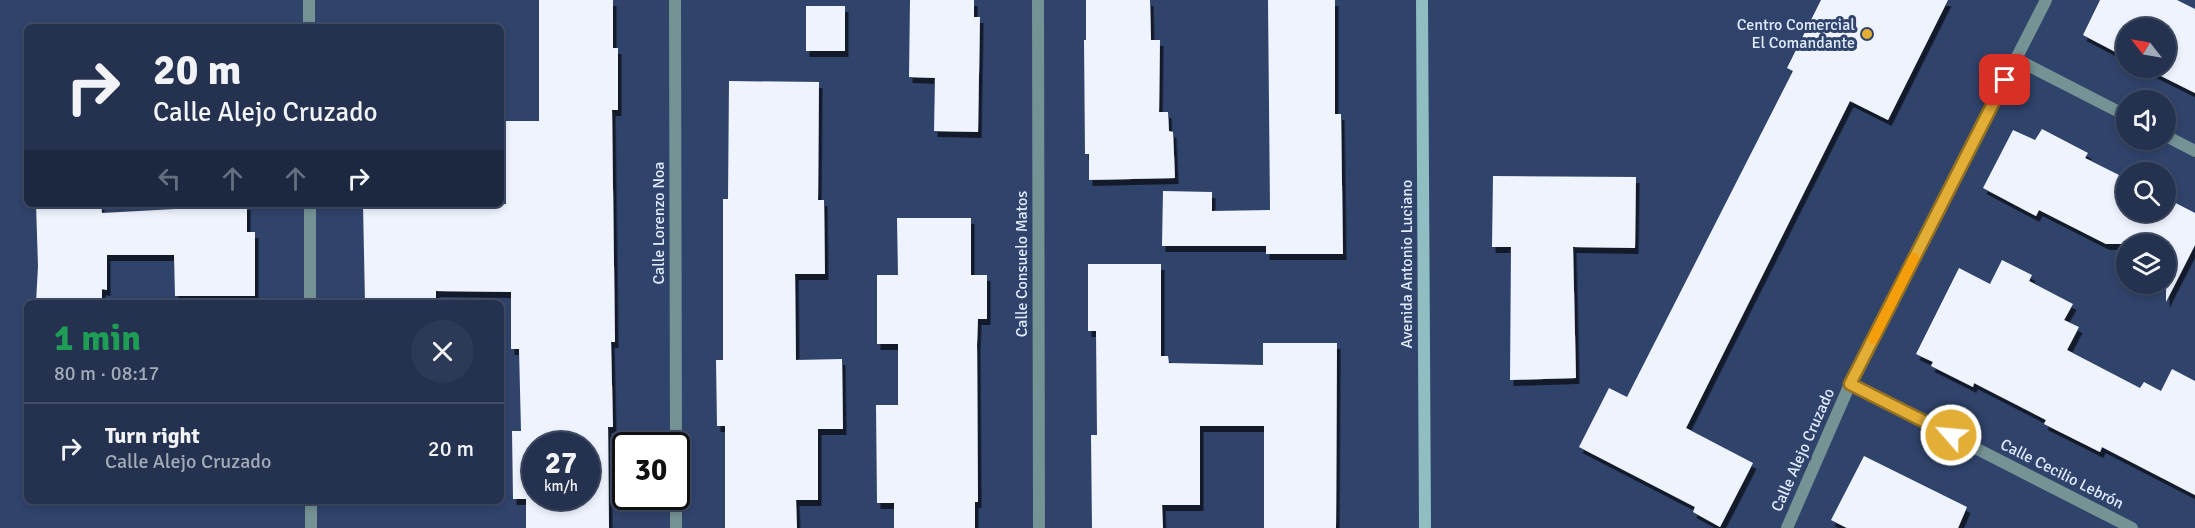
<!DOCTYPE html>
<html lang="en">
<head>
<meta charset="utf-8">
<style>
  :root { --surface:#243250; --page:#2c3a57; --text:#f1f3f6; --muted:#a3aab7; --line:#414d67 }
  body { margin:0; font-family:Signika,sans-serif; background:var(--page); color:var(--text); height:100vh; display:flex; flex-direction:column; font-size:22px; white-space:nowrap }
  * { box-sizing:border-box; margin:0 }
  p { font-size:20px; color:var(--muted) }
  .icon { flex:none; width:33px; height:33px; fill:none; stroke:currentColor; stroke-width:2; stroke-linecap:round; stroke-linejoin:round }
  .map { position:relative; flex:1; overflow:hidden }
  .drawer { position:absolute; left:24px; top:300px; width:480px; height:204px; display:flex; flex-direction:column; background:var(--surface); border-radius:9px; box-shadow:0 3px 9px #0003,0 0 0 2px var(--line) }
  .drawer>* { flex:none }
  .banner { position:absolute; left:24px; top:24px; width:480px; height:183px; border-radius:9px; box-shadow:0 3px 9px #0003,0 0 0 2px var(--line); background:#243250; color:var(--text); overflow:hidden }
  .needle { width:39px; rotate:301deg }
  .buttons { position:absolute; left:2116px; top:18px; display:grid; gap:12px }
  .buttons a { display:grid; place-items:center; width:60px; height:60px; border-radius:50%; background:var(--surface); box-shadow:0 3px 9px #0003,0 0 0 2px var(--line); font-size:30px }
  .speed { position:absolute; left:522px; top:432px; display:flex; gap:12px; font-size:30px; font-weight:700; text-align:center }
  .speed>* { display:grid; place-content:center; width:78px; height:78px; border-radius:50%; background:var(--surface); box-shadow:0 3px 9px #0003,0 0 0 2px var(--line); line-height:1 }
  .speed small { font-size:15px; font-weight:400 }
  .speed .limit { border:3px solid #111; border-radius:9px; background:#fff; color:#111 }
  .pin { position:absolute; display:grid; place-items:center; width:51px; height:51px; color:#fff; margin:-26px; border-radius:12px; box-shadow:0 3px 9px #0006 }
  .me { position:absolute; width:66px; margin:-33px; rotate:297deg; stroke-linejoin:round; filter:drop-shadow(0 0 4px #0008) }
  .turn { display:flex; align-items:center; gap:21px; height:126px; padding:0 30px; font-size:27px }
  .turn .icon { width:78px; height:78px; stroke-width:2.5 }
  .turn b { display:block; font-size:42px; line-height:51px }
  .lanes { display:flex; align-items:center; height:57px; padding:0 30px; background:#0003; justify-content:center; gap:30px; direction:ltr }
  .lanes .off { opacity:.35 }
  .round { display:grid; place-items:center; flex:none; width:63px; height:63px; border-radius:32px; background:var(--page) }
  .summary { display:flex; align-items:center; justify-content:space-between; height:102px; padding:0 30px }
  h1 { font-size:36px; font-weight:700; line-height:45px; color:#1e9e55 }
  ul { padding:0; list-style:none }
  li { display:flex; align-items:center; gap:18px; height:90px; padding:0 30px; border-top:2px solid var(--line) }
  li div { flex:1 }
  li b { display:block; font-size:22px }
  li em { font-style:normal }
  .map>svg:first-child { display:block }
</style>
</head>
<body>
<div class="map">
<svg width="2195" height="528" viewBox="0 0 2195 528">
  <defs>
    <filter id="shadow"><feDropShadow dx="3.5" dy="6" stdDeviation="0" flood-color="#0009"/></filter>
  </defs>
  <rect width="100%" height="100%" fill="#30436b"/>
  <!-- building -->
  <path fill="#eef3fd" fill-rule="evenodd" filter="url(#shadow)" d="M539,0H613V48H618V110H612L615,342H611L613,427H608L609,528H526V499H513L512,431H521L519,349H511V292L436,291V303H365L363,204H506V121H539ZM536,446H586V496H536Z
    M910,0H974V17H980L978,132L934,131L935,78L909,77Z
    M1086,0H1150L1151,40H1160L1159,112H1168L1169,131L1173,132L1175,178L1089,180V154H1085L1084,40H1086Z
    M1268,0H1335V114H1341L1343,254H1266V246H1162L1163,191L1212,192V211L1270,210Z
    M1821,0H1948L1888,120L1850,101L1686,428L1753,463L1720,527L1693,512L1695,507L1579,447L1609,388L1627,397L1793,71L1787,68Z
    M2100,0H2177L2195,9V93L2145,68H2166V28H2127V58L2083,35Z
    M806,6H845V51H806Z
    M729,81L819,82L818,200H824L825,274H795L796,360L842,359L843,429H818V500H796L797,528H725V426H717L716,360H723V199H728Z
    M2042,129L2088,153L2085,158L2127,179V212H2166V198L2195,213V245L2166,302V244H2106L2039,210L2036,216L1983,188L2013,130L2035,140Z
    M1493,176L1636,177L1635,248L1573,247L1576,378L1510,380L1511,247H1492Z
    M36,204H101L102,213L175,209V204H247V232H255V296H175L174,255H107V290L102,289V303H36L38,266Z
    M897,218H971V275H987V319H978L977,344L978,502H975V528H894V503H877L876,405H898V344H877V275H898Z
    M2002,260L2032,275L2029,281L2073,304L2064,320L2079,327L2067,350L2140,388L2144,382L2161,391L2172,369L2195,381V495L2102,447L2100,452L2044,424L2046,420L1974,383L1973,387L1931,366L1933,362L1916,354L1959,268L1990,284Z
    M1088,264H1161V356H1168L1169,363L1263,365V343H1337L1336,528H1264V426H1200V505H1162L1163,528H1092L1091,435H1097L1096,331H1088Z
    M1864,456L1967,507L1958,528H1847L1831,520Z"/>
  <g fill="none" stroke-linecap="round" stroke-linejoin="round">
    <!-- street -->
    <path stroke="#759294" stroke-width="12" d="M309,0V27
      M675,0L676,446
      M1038,0L1039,528
      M2016,59L2127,116
      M2166,136L2195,151
      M310,204V303
      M1850,384L2132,528
      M676,496V528
      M311,501V528
      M1787,528L1850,384L2046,0"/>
    <!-- secondary -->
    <path stroke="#8fbdc1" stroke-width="12" d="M1422,0L1425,528"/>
  </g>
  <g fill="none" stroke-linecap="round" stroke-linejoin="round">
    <defs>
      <path id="route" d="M1951,435L1850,384L2005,80"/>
    </defs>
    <!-- route casing -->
    <use href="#route" stroke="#947122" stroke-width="15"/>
    <!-- route -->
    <use href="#route" stroke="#e3ae35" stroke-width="10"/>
    <!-- slow -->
    <path stroke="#f59e0b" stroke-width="10" d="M1873,339L1914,258"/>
  </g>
  <!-- markers -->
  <circle fill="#e3ae35" stroke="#30436b" stroke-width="2" cx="1867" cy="34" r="6"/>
  <g text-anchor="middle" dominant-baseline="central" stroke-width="6" stroke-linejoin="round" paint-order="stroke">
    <!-- poi labels -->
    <g font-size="16" fill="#e0ebfe" stroke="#30436b" text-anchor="end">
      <text x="1855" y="25">Centro Comercial<tspan x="1855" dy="18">El Comandante</tspan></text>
    </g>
    <!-- street labels -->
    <g font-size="16" fill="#e0ebfe" stroke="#30436b">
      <text transform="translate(659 223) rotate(-90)">Calle Lorenzo Noa</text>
      <text transform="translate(1022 264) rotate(-90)">Calle Consuelo Matos</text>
      <text transform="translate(1407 264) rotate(-90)">Avenida Antonio Luciano</text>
      <text transform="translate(1803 450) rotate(-66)">Calle Alejo Cruzado</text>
      <text transform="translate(2062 474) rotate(27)">Calle Cecilio Lebrón</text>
    </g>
  </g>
</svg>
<div class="buttons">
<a><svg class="needle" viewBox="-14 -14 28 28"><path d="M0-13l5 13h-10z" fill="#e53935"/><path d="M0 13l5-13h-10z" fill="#a3aab7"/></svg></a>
<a><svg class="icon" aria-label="sound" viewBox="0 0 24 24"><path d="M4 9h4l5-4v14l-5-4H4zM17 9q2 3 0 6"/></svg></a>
<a><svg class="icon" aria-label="search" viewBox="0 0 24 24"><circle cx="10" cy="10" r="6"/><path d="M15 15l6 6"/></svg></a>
<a><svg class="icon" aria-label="layers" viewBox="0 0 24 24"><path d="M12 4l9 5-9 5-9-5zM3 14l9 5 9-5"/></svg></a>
</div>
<div class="speed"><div>27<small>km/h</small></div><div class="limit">30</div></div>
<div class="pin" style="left:2005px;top:80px;background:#d93025"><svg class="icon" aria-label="arrive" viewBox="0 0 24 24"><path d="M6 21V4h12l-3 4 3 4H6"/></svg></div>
<svg class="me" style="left:1951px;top:435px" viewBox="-20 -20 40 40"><circle r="17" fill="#e3ae35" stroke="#fff" stroke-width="3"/><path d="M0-11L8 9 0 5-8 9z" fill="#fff"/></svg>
<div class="banner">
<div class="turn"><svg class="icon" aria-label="right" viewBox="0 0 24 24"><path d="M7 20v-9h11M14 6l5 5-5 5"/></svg><div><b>20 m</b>Calle Alejo Cruzado</div></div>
<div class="lanes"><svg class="icon off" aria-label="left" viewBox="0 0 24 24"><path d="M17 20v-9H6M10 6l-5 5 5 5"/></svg><svg class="icon off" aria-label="ahead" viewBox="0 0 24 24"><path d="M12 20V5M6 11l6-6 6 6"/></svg><svg class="icon off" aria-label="ahead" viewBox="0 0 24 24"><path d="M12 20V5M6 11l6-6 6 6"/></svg><svg class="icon" aria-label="right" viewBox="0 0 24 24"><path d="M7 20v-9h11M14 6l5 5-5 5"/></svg></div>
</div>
<section class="drawer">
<div class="summary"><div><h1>1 min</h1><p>80 m · 08:17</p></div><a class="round"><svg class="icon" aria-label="close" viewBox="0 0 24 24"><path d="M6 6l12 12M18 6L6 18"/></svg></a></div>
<ul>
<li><svg class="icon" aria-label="right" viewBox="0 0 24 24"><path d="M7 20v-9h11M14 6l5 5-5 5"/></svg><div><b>Turn right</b><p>Calle Alejo Cruzado</p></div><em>20 m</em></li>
</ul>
</section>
</div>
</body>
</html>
